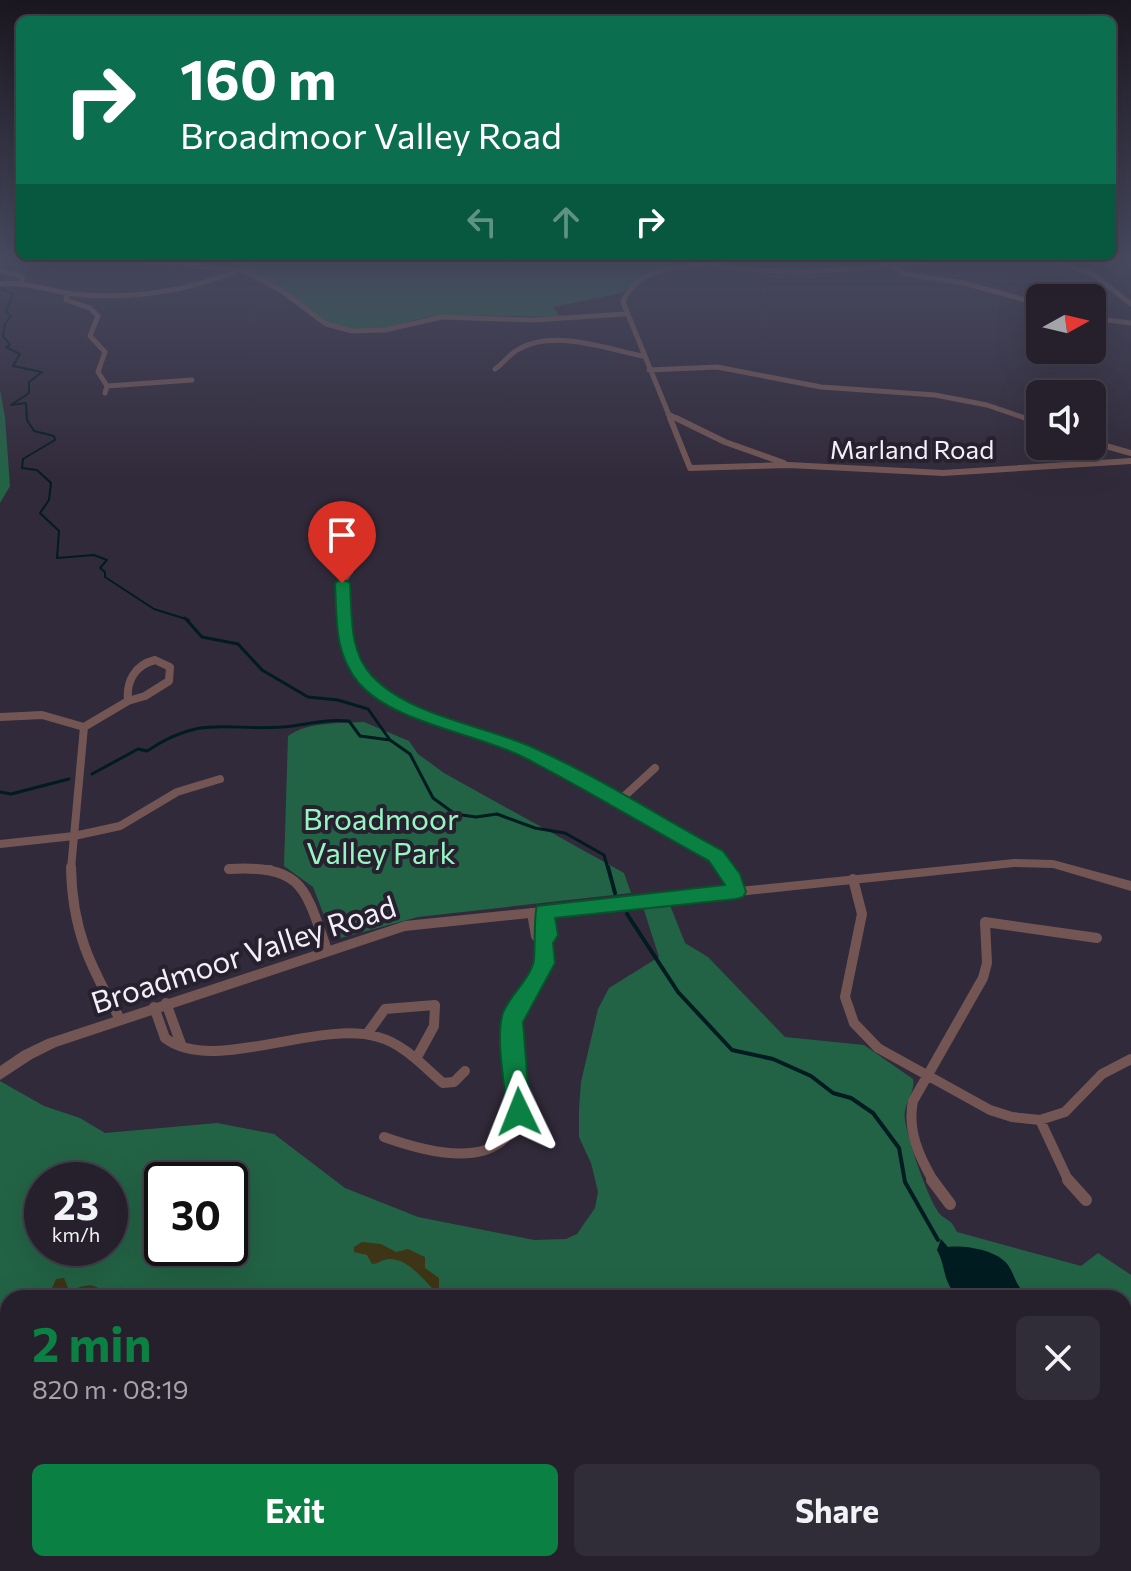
<!DOCTYPE html>
<html lang="en">
<head>
<meta charset="utf-8">
<style>
  :root { --surface:#25202c; --page:#312d38; --text:#f1f3f6; --muted:#a3a3a9; --line:#423e48; --accent:#0b8043 }
  body { margin:0; font-family:Commissioner,sans-serif; background:var(--page); color:var(--text); height:100vh; display:flex; flex-direction:column; font-size:30px; white-space:nowrap }
  * { box-sizing:border-box; margin:0 }
  p { font-size:26px; color:var(--muted) }
  .icon { flex:none; width:44px; height:44px; fill:none; stroke:currentColor; stroke-width:2; stroke-linecap:round; stroke-linejoin:round }
  .map { position:relative; flex:1; overflow:hidden }
  .drawer { position:absolute; left:0px; top:1290px; width:1132px; height:282px; display:flex; flex-direction:column; background:var(--surface); border-radius:24px 24px 0 0; box-shadow:0 8px 32px #0002,0 0 0 2px var(--line) }
  .drawer>* { flex:none }
  .guide { position:absolute; left:16px; top:16px; width:1100px; height:244px; border-radius:12px; box-shadow:0 8px 32px #0002,0 0 0 2px var(--line); background:#0b6e4f; color:#fff; overflow:hidden }
  .needle { width:52px; rotate:82deg }
  .fabs { position:absolute; left:1026px; top:284px; display:grid; gap:16px }
  .fabs a { display:grid; place-items:center; width:80px; height:80px; border-radius:12px; background:var(--surface); box-shadow:0 8px 32px #0002,0 0 0 2px var(--line); font-size:40px }
  .speed { position:absolute; left:24px; top:1162px; display:flex; gap:16px; font-size:40px; font-weight:700; text-align:center }
  .speed>* { display:grid; place-content:center; width:104px; height:104px; border-radius:50%; background:var(--surface); box-shadow:0 8px 32px #0002,0 0 0 2px var(--line); line-height:1 }
  .speed small { font-size:20px; font-weight:400 }
  .speed .limit { border:4px solid #111; border-radius:12px; background:#fff; color:#111 }
  .pin { position:absolute; display:grid; place-items:center; width:68px; height:68px; color:#fff; margin:-82px -34px; border-radius:50% 50% 50% 0; rotate:-45deg; box-shadow:0 0 8px #0007 }
  .pin .icon { rotate:45deg }
  .me { position:absolute; width:88px; margin:-44px; rotate:358deg; stroke-linejoin:round; filter:drop-shadow(0 0 6px #0008) }
  .turn { display:flex; align-items:center; gap:28px; height:168px; padding:0 32px; font-size:36px }
  .turn .icon { width:104px; height:104px; stroke-width:2.5 }
  .turn b { display:block; font-size:56px; line-height:68px }
  .lanes { display:flex; align-items:center; height:76px; padding:0 32px; background:#0003; justify-content:center; gap:40px; direction:ltr }
  .lanes .off { opacity:.35 }
  .round { display:grid; place-items:center; flex:none; width:84px; height:84px; border-radius:12px; background:var(--page) }
  .head { display:flex; align-items:center; justify-content:space-between; height:136px; padding:0 32px }
  h1 { font-size:48px; font-weight:700; line-height:60px; color:var(--accent) }
  .button { display:flex; gap:16px; margin-top:auto; padding:16px 32px }
  .button a { flex:1; height:92px; border-radius:12px; background:var(--accent); color:#fff; font-size:32px; font-weight:700; line-height:92px; text-align:center }
  .button a+a { background:var(--page); color:var(--text) }
  .map>svg:first-child { display:block }
</style>
</head>
<body>
<div class="map">
<svg width="1131" height="1571" viewBox="0 0 1131 1571">
  <rect width="100%" height="100%" fill="#312a3a"/>
  <!-- green -->
  <path fill="#236345" fill-rule="evenodd" d="M235,259H669L670,262C659,277 635,278 622,293L553,307L560,317L457,315L428,317L375,330L341,328L325,321L283,289L235,264Z
    M0,390L5,417L10,486L0,503Z
    M364,722L409,741L418,754L444,773L624,873L631,893L418,917L341,938L332,936L313,887L284,866L288,736C309,721 339,724 364,722Z
    M670,905L685,943L708,957L785,1037L864,1045L913,1079C916,1093 902,1104 905,1120C908,1140 926,1193 937,1210C943,1221 950,1216 957,1232L1081,1266L1098,1253L1131,1275V1571H242L230,1564H1124V1298H8V1384L0,1379V1081L44,1106L80,1118L105,1133L217,1123L274,1134L345,1188L418,1217L534,1240L566,1239L577,1234L595,1208L598,1192L591,1163L579,1137V1109L581,1082L598,1009L609,988L659,957L643,907ZM42,1180H110V1248H42ZM162,1180H230V1248H162Z"/>
  <!-- sand -->
  <path fill="#3d3515" d="M362,1242L381,1244L396,1252L408,1249L425,1257V1268L439,1278V1288L434,1290C424,1280 408,1259 390,1259C383,1259 378,1264 372,1264L367,1255L354,1252V1247Z
    M64,1278L69,1290C80,1289 90,1280 100,1290L101,1298H53L51,1290L56,1279Z"/>
  <!-- water -->
  <path fill="#011c20" d="M941,1239L948,1247C965,1245 997,1250 1008,1265C1013,1272 1015,1281 1020,1288L1017,1298H958C941,1278 947,1269 937,1250Z"/>
  <g fill="none" stroke-linecap="round" stroke-linejoin="round">
    <!-- stream-far2 -->
    <path stroke="#011c20" stroke-width="2" d="M3,286L2,289L13,294L6,312L11,316L5,324L3,336L10,345L6,347L20,354L13,366L42,372L29,382V393L11,405L26,403L27,420L34,431L54,436L55,440L23,459L22,468L37,470L51,483L49,500L40,513L59,531L57,558L94,555L107,560L100,568L105,572V577L154,609L189,620"/>
    <!-- stream-far1 -->
    <path stroke="#011c20" stroke-width="3" d="M185,618L202,637L238,644L262,670L308,697L338,700L368,709L390,740L410,754L433,798L455,814L476,817L497,814L535,828L565,833L604,855L608,869
      M92,774L138,749L147,751C207,711 231,734 293,726C314,723 327,719 349,721L360,736L390,740
      M0,792L11,794L69,779"/>
    <!-- stream -->
    <path stroke="#011c20" stroke-width="4" d="M608,867L615,893
      M627,914L678,992L732,1050L773,1059L811,1076L833,1093L851,1098L873,1113L899,1148L905,1182L938,1240
      M1124,1420L1131,1428"/>
    <!-- minor-far4 -->
    <path stroke="#735654" stroke-width="5" d="M127,259L245,271L282,291L326,324L352,331L385,330L442,317L534,320L625,314
      M683,259C770,279 853,271 941,259
      M1048,259L1093,274L1131,304
      M891,266L906,274L964,283L1040,304
      M0,270L23,277L21,284
      M0,284C26,281 49,291 74,294C131,300 187,291 240,270
      M67,294L66,300L90,308L98,316L90,336L105,352L98,372L107,386L105,393
      M1092,318L1131,323
      M495,369C504,363 509,354 519,349C555,329 606,349 643,356
      M649,370L717,367L821,387L935,395L987,405L1031,420
      M107,386L192,380
      M668,414L680,420
      M671,420L623,302C635,270 673,268 702,264"/>
    <!-- minor-far3 -->
    <path stroke="#735654" stroke-width="6" d="M670,418L690,468L789,465L943,473L1131,461
      M676,418L725,442L784,463
      M1025,418L1040,423
      M1092,442L1131,453
      M343,620L342,583L350,572"/>
    <!-- minor-far2 -->
    <path stroke="#735654" stroke-width="8" d="M343,618C345,648 355,672 378,692C421,727 481,731 530,753C594,782 655,821 716,856L728,869
      M155,660L170,667L169,681L145,696L128,701C126,681 135,665 155,660Z
      M0,717L42,715L84,727L71,869
      M84,727L128,701
      M619,801L655,768
      M0,844L74,836L120,826L177,792L220,779
      M229,869H270"/>
    <!-- minor-far1 -->
    <path stroke="#735654" stroke-width="10" d="M71,867C72,930 90,966 120,1019
      M726,867L736,892
      M229,869C303,865 305,887 327,950
      M853,879L862,914L845,997L854,1023L878,1048L990,1110L1012,1117L1040,1120L1065,1112L1102,1074L1131,1059
      M532,913L536,936L543,943
      M166,1003L181,1044
      M154,1007L165,1038C213,1075 318,1019 378,1037C404,1044 423,1066 443,1083L454,1082L465,1071
      M367,1034L385,1009L435,1005L434,1026L416,1059
      M1040,1120L1069,1182
      M384,1137C437,1156 522,1176 520,1089C520,1067 509,1042 512,1021C514,1010 524,998 531,989C547,965 547,940 544,912
      M934,1182C919,1157 907,1130 913,1101L983,978L987,963L985,922L1097,938"/>
    <!-- minor -->
    <path stroke="#735654" stroke-width="12" d="M932,1180L950,1204
      M1068,1180L1086,1200
      M0,1511L8,1523
      M37,1564L42,1571"/>
    <!-- tertiary -->
    <path fill="#735654" fill-rule="evenodd" d="M1014,859L1053,860L1131,881V891L1053,868L1014,867L405,931L56,1047L32,1059L0,1080V1066L22,1051L47,1039L405,921Z"/>
  </g>
  <!-- sky -->
  <linearGradient id="sky" x2="0" y2="1"><stop stop-color="#1b1720"/><stop offset="0.54" stop-color="#484a60"/><stop offset="1" stop-color="#484a60" stop-opacity="0"/></linearGradient>
  <rect width="1131" height="479" fill="url(#sky)"/>
  <!-- route -->
  <path fill="#0b8043" stroke="#07532c" stroke-width="2" d="M342,579L350,583C352,615 349,652 372,676C411,717 484,725 534,748C599,777 660,817 723,851L740,874L746,892L743,897L736,899L555,918L558,935L553,943L555,963L523,1022L530,1112L527,1119L519,1123L510,1119L507,1112C505,1086 495,1036 503,1013C510,995 531,978 534,960C535,949 534,912 537,906L725,885L709,861C647,827 586,789 523,757C476,733 392,723 358,682C334,652 337,620 335,583Z"/>
  <g text-anchor="middle" dominant-baseline="central" stroke-width="8" stroke-linejoin="round" paint-order="stroke">
    <!-- far-street labels -->
    <g font-size="26" fill="#f3eff9" stroke="#27202f">
      <text x="912" y="448">Marland Road</text>
    </g>
    <!-- park labels -->
    <g font-size="30" fill="#96f6c2" stroke="#27202f">
      <text x="381" y="817">Broadmoor<tspan x="381" dy="34">Valley Park</tspan></text>
    </g>
    <!-- street labels -->
    <g font-size="30" fill="#f3eff9" stroke="#27202f">
      <text transform="translate(243 953) rotate(-18)">Broadmoor Valley Road</text>
    </g>
  </g>
</svg>
<div class="fabs">
<a><svg class="needle" viewBox="-14 -14 28 28"><path d="M0-13l5 13h-10z" fill="#e53935"/><path d="M0 13l5-13h-10z" fill="#a3a3a9"/></svg></a>
<a><svg class="icon" aria-label="sound" viewBox="0 0 24 24"><path d="M4 9h4l5-4v14l-5-4H4zM17 9q2 3 0 6"/></svg></a>
</div>
<div class="speed"><div>23<small>km/h</small></div><div class="limit">30</div></div>
<div class="pin" style="left:342px;top:583px;background:#d93025"><svg class="icon" aria-label="arrive" viewBox="0 0 24 24"><path d="M6 21V4h12l-3 4 3 4H6"/></svg></div>
<svg class="me" style="left:519px;top:1112px" viewBox="-20 -20 40 40"><path d="M0-17L14 15 0 8-14 15z" fill="#0b8043" stroke="#fff" stroke-width="4"/></svg>
<div class="guide">
<div class="turn"><svg class="icon" aria-label="right" viewBox="0 0 24 24"><path d="M7 20v-9h11M14 6l5 5-5 5"/></svg><div><b>160 m</b>Broadmoor Valley Road</div></div>
<div class="lanes"><svg class="icon off" aria-label="left" viewBox="0 0 24 24"><path d="M17 20v-9H6M10 6l-5 5 5 5"/></svg><svg class="icon off" aria-label="ahead" viewBox="0 0 24 24"><path d="M12 20V5M6 11l6-6 6 6"/></svg><svg class="icon" aria-label="right" viewBox="0 0 24 24"><path d="M7 20v-9h11M14 6l5 5-5 5"/></svg></div>
</div>
<section class="drawer">
<div class="head"><div><h1>2 min</h1><p>820 m · 08:19</p></div><a class="round"><svg class="icon" aria-label="close" viewBox="0 0 24 24"><path d="M6 6l12 12M18 6L6 18"/></svg></a></div>
<div class="button"><a>Exit</a><a>Share</a></div>
</section>
</div>
</body>
</html>
